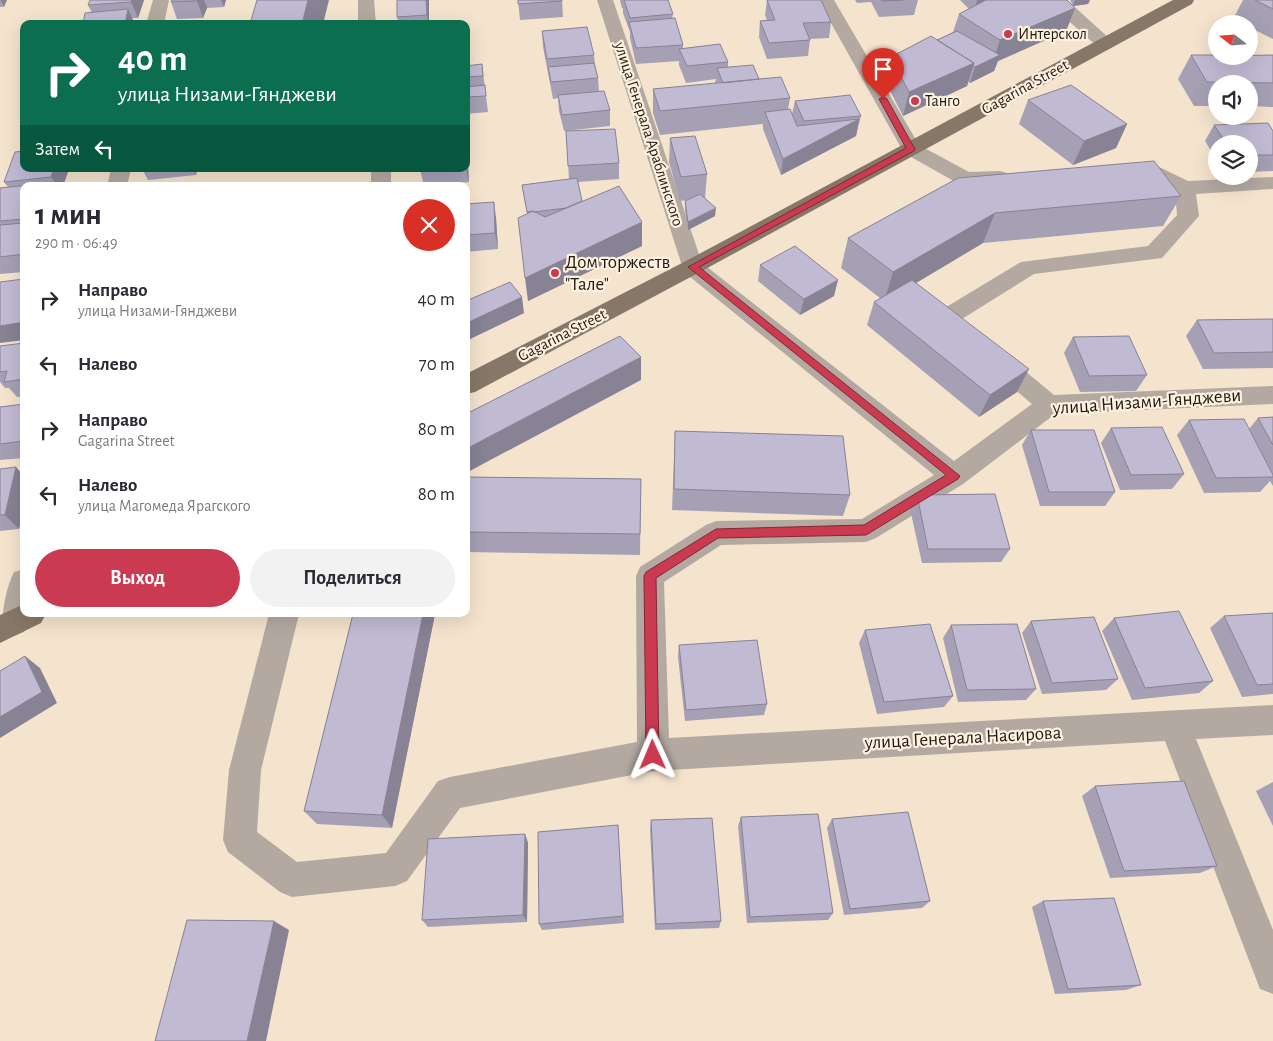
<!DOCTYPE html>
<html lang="ru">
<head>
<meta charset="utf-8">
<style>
  :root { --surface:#fff; --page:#f2f2f3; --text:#2b2b33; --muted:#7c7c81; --accent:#ca3a51 }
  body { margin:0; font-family:"Alegreya Sans",sans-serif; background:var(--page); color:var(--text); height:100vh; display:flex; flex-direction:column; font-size:19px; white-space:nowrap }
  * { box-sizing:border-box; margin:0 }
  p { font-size:16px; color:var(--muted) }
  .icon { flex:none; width:28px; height:28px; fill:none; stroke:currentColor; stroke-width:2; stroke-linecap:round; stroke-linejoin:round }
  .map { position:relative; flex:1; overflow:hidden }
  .panel { position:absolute; left:20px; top:182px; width:450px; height:435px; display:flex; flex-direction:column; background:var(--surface); border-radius:10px; box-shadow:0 5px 20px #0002 }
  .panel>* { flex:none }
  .hud { position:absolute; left:20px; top:20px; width:450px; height:152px; border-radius:10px; box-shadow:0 5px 20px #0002; background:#0b6e4f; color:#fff; overflow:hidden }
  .needle { width:32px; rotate:287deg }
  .buttons { position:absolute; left:1208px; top:15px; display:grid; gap:10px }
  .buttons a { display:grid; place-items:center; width:50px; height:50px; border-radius:50%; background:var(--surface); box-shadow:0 5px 20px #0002; font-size:25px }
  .pin { position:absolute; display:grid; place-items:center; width:42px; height:42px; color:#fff; margin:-51px -21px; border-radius:50% 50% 50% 0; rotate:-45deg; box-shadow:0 0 5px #0007 }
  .pin .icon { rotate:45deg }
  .me { position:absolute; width:55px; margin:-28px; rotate:359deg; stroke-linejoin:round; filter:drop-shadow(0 0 4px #0008) }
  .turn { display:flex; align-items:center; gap:18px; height:105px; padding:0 15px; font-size:22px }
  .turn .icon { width:65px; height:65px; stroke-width:2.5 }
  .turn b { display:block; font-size:35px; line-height:42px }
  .then { display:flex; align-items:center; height:48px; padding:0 15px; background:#0003; gap:10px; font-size:19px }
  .round { display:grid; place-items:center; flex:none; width:52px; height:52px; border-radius:26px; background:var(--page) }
  .head { display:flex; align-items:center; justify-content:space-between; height:85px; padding:0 15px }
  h1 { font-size:30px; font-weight:600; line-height:38px }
  .primary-button { display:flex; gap:10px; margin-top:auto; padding:10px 15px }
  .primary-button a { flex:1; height:58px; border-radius:30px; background:var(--accent); color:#fff; font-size:20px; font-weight:600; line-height:58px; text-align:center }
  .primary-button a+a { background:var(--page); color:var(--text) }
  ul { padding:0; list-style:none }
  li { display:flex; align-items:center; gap:15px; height:65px; padding:0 15px }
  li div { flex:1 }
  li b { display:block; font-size:19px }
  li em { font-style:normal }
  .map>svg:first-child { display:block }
</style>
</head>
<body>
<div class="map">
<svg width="1273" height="1041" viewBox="0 0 1273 1041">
  <rect width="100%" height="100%" fill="#f4e3cd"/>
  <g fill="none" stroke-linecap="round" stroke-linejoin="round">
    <!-- minor -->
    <path fill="#b3a9a1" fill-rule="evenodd" d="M153,0H169L164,24H146Z
      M358,0H374L376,24H358Z
      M597,0H613L702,263L954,461L1032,404L938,324L934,318L938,312L1021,262L1148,246L1177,215L1175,191L1144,175L1126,173L1123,169L1126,165L1133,163L1155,165L1188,181L1273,177V189L1196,194L1199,216L1162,258L1034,274L962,319L1054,395L1273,386V404L1055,414L963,484L876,538L866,542L721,545L664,582L669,738L1273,705V735L1196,739L1273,930V994L1260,989L1165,741L653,771L460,808L407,881L395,886L292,897L280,892L228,852L223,840L229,770L269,614H299L261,770L257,832L297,862L386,853L438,781L450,777L637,742L636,576L640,567L706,525L716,521L862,519L934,475L684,272Z
      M818,0H834L919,145L969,172L1000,171L1007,173L1010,177L1007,181L966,185L959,184L904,153Z
      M1050,0H1067L1110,39L1113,43L1110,47L1104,48L1098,47L1063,16Z
      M111,169H131L127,186H107Z
      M371,169H391V186H371Z
      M24,569V614H31L24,632L14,636L4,632C0,616 6,588 14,572Z"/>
    <!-- major -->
    <path fill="#877768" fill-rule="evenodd" d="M1173,0H1194L1192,4L700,272L475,392L466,394V374L684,262Z
      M24,604V614H46L41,623L0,643V615Z"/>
  </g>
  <!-- wall -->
  <path fill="#a6a0b5" d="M0,0L4,7H0Z
    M144,0L138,18H132L92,13L88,5Z
    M172,0H226L224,7L207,8L203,18L177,19L171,2Z
    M397,0H429V23L453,24H399L397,17Z
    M518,0H562L563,17L520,20Z
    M620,0H668L673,14L672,19L683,45V49L728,62V67L759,79L790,98L788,109L792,114L795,101L861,116L856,136L781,175L763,129V124L660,135L653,113V89L715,83L716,79L686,83L679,65V61L636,64L630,38V32L623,13V8H622Z
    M767,0H821L831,22L829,38L810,39L808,56L767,59L759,37L760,21L767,20L765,15Z
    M855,0H918L914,15L879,17L871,2L857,3Z
    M960,0H1067L1075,8L1066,31L998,61L994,71L970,83L968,82L967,86L903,116L885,81L891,57L937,40L953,32L959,14L969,9Z
    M1070,0H1090L1088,4L1073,6Z
    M1243,0H1273V39L1249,27V24H1243L1233,19Z
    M542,31L594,55L595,65L598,78L599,91L610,110V126L564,131L559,111L558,98L553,99L543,47Z
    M1191,55H1273V107L1249,106V84H1216V106H1194L1178,79Z
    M482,64L488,112L466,114V66Z
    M1028,100L1127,124L1116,148L1073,165L1019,124Z
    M1214,125L1273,131V171L1249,172V144H1216V159L1205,141Z
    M566,131L619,163V179L578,182L582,201L642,246L528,301L527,214L522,185L569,179Z
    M670,138L707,174L705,198L715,216L688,230L685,210V201L687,200L680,201L669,162Z
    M467,149L469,182L424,186L420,169H466Z
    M69,169L63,186H24V272L0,274V188L8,187L4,182Z
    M142,169H197L196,175L148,180Z
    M958,178L1181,196L1163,226L983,243L916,283L1017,392L979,417L867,325L874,302L880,298L841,268L848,238Z
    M466,204L496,218L498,249L466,252Z
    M760,265L834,296L800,315L758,281Z
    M466,301L524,313L470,339L466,333Z
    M1273,319V368L1203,369L1186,336L1197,320Z
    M1073,337L1147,375L1136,391L1080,392L1064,353Z
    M24,343V397H17L9,388H5L0,382V346Z
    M24,404V458L0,460V407Z
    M1273,417V486L1270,481L1260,492L1204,493L1177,435L1189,420L1249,429L1258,418Z
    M1111,428L1184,474L1172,489L1120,490L1101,443Z
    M1031,430L1115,492L1105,506H1040L1022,445Z
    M675,431L850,495L843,516L672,510Z
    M0,469L24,476V507L19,529L0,531Z
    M466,477L641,479L640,555L466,552Z
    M917,495L1010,549L1001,562L922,563L910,509Z
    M1273,613V694L1242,697L1210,628L1224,616Z
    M353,614H435L392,828L317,824L304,811Z
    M1114,618L1213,681L1199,693L1132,700L1102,631Z
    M1031,621L1118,679L1106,690L1042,694L1022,633Z
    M951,625L1036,689L1026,700L958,702L943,638Z
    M865,630L953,696L944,707L877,714L859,643Z
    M679,645L767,704L764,715L685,721L678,657Z
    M1273,782V826L1256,791Z
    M1095,786L1217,866L1200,873L1110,878L1082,796Z
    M741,817L833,913L828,920L747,923L738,826Z
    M832,819L930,901L922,908L844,915L827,828Z
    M651,820L721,921L719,928L655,930L650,829Z
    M618,825L624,923L542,930L539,924Z
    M525,834L528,843L527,922L428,927L422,920Z
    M1043,901L1141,985L1126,990L1055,994L1032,907Z"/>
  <!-- shaded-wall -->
  <path fill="#878294" d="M0,0H7L4,7Z
    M132,0H144L138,18L131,2Z
    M198,0H204L207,8L203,18L197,1Z
    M221,0H226L224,7Z
    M308,0H329L323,24H302Z
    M426,0H429V24H428L427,15Z
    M977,0H1002L974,13Z
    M1075,0H1090L1088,4L1073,6Z
    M1075,8L1066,31L998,61L994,71L970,83L975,67L994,58L1000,40Z
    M128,9L135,24H125Z
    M974,63L967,86L903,116L909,92Z
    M859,119L856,136L781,175L783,159Z
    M1127,124L1116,148L1073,165L1084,141Z
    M466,142L467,149L469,182L466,169Z
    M54,169H69L63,186H57L51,177Z
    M193,169H197L196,175Z
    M494,202L496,218L498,249L495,233Z
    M716,208L715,216L688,230V222Z
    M995,213L983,243L884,302L893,272Z
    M642,222V246L528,301L525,278Z
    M838,280L834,296L800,315L804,299Z
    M522,297L524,313L470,339L467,323Z
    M24,322V340L0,343V326Z
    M641,357V380L466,473V449Z
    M1029,369L1017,392L979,417L990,395Z
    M16,467L24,476V507L19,529L5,515Z
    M423,614H435L392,828L382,815Z
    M25,656L40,668L57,703L0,738V717Z
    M525,834L528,843L527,922L523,915Z
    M274,921L289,930L266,1041H247Z"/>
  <!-- building -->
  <path fill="#c1bad3" stroke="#878294" d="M90,0H132L131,2L88,5Z
    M172,0H198L197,1L171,2Z
    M257,0H308L302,24H250Z
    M397,0H426L427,15L397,17Z
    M518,0H562V1L518,4Z
    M624,0H668L673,14L630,18Z
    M767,0H821L831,22L803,23L810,40L769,43L760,21L775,20Z
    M882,0H903L882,1Z
    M986,0H1067L1075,8L1000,40L959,14Z
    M1255,0H1273V9Z
    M128,9L125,24H83L85,13Z
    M675,18L683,45L636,48L629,22Z
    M231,21L230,24H194V23Z
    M453,21V24H426Z
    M587,27L594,55L547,59L542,31Z
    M957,31L1000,55L975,67L973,66L974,63L937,40Z
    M931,36L974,63L909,92L891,57Z
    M720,44L728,62L687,66L679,49Z
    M1191,55H1216V56L1273,55V83L1207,82Z
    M594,63L598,78L551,82L548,67Z
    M482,64L483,76L466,77V66Z
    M753,65L759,79L723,83L717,68Z
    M781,77L790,98L660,111L653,89Z
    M485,85L486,96L466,97V87Z
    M1071,85L1127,124L1084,141L1028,100Z
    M604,91L610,110L562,115L558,95Z
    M850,95L861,116L804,121L795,101Z
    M790,109L797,126L859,119L783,159L765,112Z
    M1268,123L1273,131V155H1249V144H1227L1214,125Z
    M615,129L619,163L568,166L566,131Z
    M695,136L707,174L681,177L670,138Z
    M24,151V169H54L51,177L4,182L15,152Z
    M1154,161L1181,196L995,213L893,272L848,238L958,178Z
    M577,178L582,201L566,208L534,212L533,211L527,212L522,185Z
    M49,183L48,186H24V219L0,221V188Z
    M217,184V186H196Z
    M619,186L642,222L525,278L518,218L533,211L545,217Z
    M700,194L716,208L688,222L685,201Z
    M494,202L495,233L466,235V204Z
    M24,223V254L0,257V225Z
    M795,246L838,280L804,299L760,265Z
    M24,279V322L0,326V282Z
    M912,280L1029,369L990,395L874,302Z
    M510,282L522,297L467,323L466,301Z
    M1273,319V352L1214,353L1197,320Z
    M620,336L641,357L466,449V414Z
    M1129,336L1147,375L1089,376L1073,337Z
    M24,343V379L4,382L7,371L0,372V346Z
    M24,404V441L0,444V407Z
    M1273,417V445L1258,418Z
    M1244,419L1273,475V477L1216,478L1189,420Z
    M1162,427L1184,474L1131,475L1111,428Z
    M1031,430H1094L1115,492H1049Z
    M675,431L843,436L850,495L674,489Z
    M16,467L5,515H0V469Z
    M466,477L641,479L640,534L466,532Z
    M995,494L1010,549H928L917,495Z
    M1179,611L1213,681L1145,688L1114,618Z
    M1273,613V684L1257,685L1224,616Z
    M353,614H423L382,815L304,811Z
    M1094,617L1118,679L1052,683L1031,621Z
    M930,624L953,696L884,702L865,630Z
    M1017,624L1036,689L967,690L951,625Z
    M757,640L767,704L686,710L679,645Z
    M25,656L42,692L0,717V671Z
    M1184,781L1217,866L1124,871L1095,786Z
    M908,812L930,901L850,909L832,819Z
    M818,814L833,913L750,917L741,817Z
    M712,818L721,921L656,924L651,820Z
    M618,825L623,916L539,924L538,832Z
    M525,834L523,915L422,920L428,839Z
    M1114,898L1141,985L1068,989L1043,901Z
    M187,920L274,921L247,1041H155Z"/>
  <!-- route -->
  <path fill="#ca3a51" stroke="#832635" d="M883,97L887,99L915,149L914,151L699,267L960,476L958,479L866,535L718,538L656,578L659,755L657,760L653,762L648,760L646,755L644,576L646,572L716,529L864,525L946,475L688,267L906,148L879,99Z"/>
  <!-- markers -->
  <g fill="#ca3a51" stroke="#fff1df" stroke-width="2">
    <circle cx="1008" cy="34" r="5"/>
    <circle cx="915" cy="101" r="5"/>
    <circle cx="555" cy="273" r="5"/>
  </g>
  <g text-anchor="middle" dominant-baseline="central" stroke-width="4.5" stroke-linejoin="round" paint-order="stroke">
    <!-- far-poi labels -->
    <g font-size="16" fill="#211a13" stroke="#fff1df" text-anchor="start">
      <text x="1018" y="34">Интерскол</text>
      <text x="925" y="101">Танго</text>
    </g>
    <!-- far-street labels -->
    <g font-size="16" fill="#211a13" stroke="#fff1df">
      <text transform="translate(1025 87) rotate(-29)">Gagarina Street</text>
      <text transform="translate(649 134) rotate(72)">улица Генерала Араблинского</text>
      <text transform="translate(562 335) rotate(-27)">Gagarina Street</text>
    </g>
    <!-- poi labels -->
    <g font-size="19" fill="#211a13" stroke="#fff1df" text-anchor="start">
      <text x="565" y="262">Дом торжеств<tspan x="565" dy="22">"Тале"</tspan></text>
    </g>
    <!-- street labels -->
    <g font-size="19" fill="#211a13" stroke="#fff1df">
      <text transform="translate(1147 402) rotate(-4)">улица Низами-Гянджеви</text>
      <text transform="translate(963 738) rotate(-3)">улица Генерала Насирова</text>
    </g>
  </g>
</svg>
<div class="buttons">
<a><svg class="needle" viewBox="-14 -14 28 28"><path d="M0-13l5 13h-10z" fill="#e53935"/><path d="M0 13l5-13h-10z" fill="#7c7c81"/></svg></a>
<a><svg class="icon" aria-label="sound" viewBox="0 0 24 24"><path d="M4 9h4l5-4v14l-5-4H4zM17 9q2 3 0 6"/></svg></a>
<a><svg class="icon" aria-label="layers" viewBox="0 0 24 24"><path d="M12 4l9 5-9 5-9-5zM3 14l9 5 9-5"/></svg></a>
</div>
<div class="pin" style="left:883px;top:99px;background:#d93025"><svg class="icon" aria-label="arrive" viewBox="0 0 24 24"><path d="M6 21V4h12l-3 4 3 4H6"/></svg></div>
<svg class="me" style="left:653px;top:755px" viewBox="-20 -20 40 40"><path d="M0-17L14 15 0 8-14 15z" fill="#ca3a51" stroke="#fff" stroke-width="4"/></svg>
<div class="hud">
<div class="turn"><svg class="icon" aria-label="right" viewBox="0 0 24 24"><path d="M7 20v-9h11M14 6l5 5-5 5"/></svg><div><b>40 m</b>улица Низами-Гянджеви</div></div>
<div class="then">Затем<svg class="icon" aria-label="left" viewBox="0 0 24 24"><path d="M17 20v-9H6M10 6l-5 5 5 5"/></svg></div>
</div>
<section class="panel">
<div class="head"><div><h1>1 мин</h1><p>290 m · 06:49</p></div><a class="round" style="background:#d93025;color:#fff"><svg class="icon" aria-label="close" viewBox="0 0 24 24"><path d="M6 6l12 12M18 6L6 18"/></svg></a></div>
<ul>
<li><svg class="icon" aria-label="right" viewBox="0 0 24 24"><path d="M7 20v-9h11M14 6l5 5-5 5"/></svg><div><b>Направо</b><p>улица Низами-Гянджеви</p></div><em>40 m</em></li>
<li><svg class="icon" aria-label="left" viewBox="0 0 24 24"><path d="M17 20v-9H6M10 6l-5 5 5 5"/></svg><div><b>Налево</b></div><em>70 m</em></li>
<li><svg class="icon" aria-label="right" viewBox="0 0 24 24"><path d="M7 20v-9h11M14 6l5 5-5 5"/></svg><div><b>Направо</b><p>Gagarina Street</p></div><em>80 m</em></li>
<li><svg class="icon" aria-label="left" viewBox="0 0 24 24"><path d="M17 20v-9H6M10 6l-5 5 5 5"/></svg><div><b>Налево</b><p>улица Магомеда Ярагского</p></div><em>80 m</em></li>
</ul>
<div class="primary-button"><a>Выход</a><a>Поделиться</a></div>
</section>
</div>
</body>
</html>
